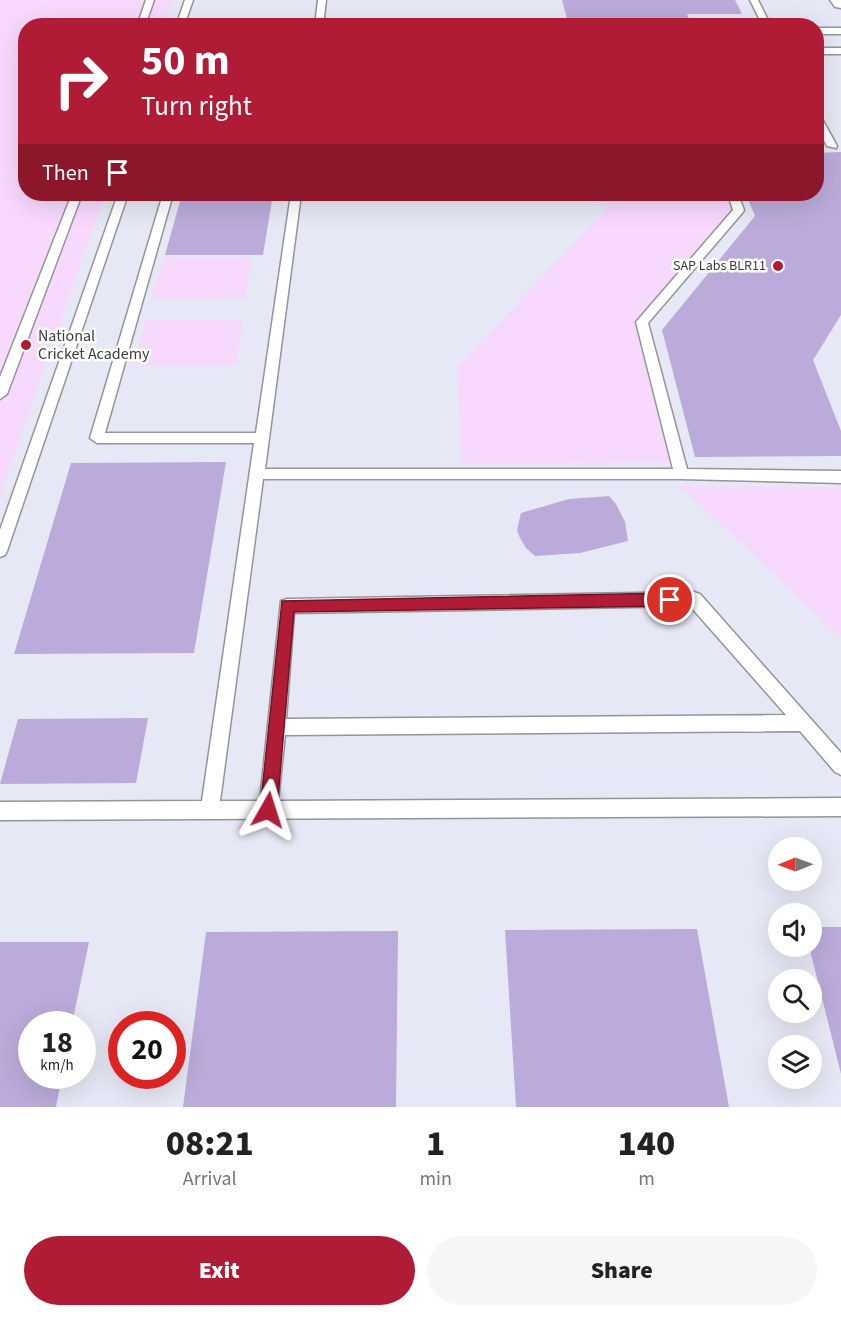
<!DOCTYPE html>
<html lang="en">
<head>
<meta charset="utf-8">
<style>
  :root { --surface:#fff; --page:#f6f6f6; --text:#222; --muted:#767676; --accent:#b01c35 }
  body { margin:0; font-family:"Source Sans 3",sans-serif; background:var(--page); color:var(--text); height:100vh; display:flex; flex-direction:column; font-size:22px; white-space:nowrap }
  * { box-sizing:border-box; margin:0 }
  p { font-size:20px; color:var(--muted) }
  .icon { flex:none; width:33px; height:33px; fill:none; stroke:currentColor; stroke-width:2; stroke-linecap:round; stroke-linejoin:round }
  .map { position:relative; height:1107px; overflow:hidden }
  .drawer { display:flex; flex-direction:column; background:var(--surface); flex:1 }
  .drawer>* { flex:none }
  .banner { position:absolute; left:18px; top:18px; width:806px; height:183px; border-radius:24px; box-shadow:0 6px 24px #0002; background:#b01c35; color:#fff; overflow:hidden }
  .needle { width:39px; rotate:269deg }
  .fabs { position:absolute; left:768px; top:837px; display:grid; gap:12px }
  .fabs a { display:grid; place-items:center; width:54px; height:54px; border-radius:50%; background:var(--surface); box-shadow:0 6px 24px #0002; font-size:30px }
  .speed { position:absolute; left:18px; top:1011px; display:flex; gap:12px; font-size:30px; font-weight:700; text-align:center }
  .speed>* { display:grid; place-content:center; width:78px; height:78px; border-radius:50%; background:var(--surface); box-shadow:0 6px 24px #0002; line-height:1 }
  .speed small { font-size:15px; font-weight:400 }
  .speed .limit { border:9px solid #d22; background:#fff; color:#111 }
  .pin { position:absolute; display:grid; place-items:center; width:51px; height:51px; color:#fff; margin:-26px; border:3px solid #fff; border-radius:50%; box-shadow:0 2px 6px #0007 }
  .me { position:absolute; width:66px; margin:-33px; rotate:6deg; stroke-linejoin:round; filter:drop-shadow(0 0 4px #0008) }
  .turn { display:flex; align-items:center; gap:21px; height:126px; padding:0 24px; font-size:27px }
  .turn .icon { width:78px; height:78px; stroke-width:2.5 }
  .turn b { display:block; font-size:42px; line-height:51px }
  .then { display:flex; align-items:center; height:57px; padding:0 24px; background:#0003; gap:12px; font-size:22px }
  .eta { display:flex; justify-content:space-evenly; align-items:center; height:102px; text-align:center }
  .eta b { font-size:36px; font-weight:800; line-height:42px }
  .action { display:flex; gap:12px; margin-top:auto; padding:12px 24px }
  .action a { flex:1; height:69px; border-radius:36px; background:var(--accent); color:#fff; font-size:24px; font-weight:800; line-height:69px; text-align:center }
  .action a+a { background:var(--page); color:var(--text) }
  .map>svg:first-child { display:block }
</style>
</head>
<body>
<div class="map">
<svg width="841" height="1107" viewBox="0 0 841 1107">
  <rect width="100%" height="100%" fill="#f3f4f9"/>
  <!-- built -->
  <path fill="#e7e8f5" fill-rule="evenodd" d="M0,0H841V1107H0ZM26,26H816V194H26ZM778,848H812V880H778ZM778,914H812V946H778ZM778,980H812V1012H778ZM32,1024H82V1076H32ZM122,1024H172V1076H122ZM778,1046H812V1078H778Z"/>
  <!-- green -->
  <path fill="#f7d9fe" d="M0,0H172L163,25L26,26V194H105L0,496Z
    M604,194H727L733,209L639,321L672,462L461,464L457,368L607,208Z
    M163,258H252L245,298L152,299Z
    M146,320H243L236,365L133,366Z
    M680,486L841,487V637Z"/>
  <!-- building -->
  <path fill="#bbabda" d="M562,0H735L742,14H687L692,26H569Z
    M841,152V315L813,360L841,431V456L695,457L662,330L755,216L746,194H816V153Z
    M182,194H273L263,255H165Z
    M226,462L194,653L14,654L71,463Z
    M609,496L616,504L625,522L628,541L580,553L535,556L526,548L520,538L517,530L521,513L569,499Z
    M148,718L136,783L0,784L18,719Z
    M812,927H841V1074L809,946H812Z
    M697,929L729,1107H516L505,930Z
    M398,931L396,1107H183L206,932Z
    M0,942H89L72,1024H32V1076H62L56,1107H0Z"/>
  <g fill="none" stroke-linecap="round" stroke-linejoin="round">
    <defs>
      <path id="service" d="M146,0H154L145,26H137Z
        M185,0H193L184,26H176Z
        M318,0H326L323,26H315Z
        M750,0H758L771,26H763Z
        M816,28H841V34H816Z
        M816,48H841V54H816Z
        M816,114L821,117L837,146L836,148L827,146L816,126Z
        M72,194H82L7,394L0,399V377Z
        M118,194H128L7,551L5,555L0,557V530Z
        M163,194H173L105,433H256L291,194H301L265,469H673L636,322L733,210L728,194H738L744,210L743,212L648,323L687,469L841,471V483L681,479H263L220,801H260L281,601L287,599L694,592L700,594L841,753V775L835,772L800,731L285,735L278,801L841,798V816L0,820V802L202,801L254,443H97L90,438ZM690,606L786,715L286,719L294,613Z"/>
      <path id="tertiary" d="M830,0H841V8L835,7Z"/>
    </defs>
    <!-- service casing -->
    <use href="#service" stroke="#949499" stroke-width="3"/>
    <!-- tertiary casing -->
    <use href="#tertiary" stroke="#949499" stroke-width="3"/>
    <!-- service -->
    <use href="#service" fill="#fff" fill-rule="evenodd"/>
    <!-- tertiary -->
    <use href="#tertiary" fill="#fff" fill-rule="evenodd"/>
  </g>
  <!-- route -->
  <path fill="#b01c35" stroke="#721222" stroke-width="1.5" d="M670,593L676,595L678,600L676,604L670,606L294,612L277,810L274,815L268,818L263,815L260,810L282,601Z"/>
  <!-- markers -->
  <g fill="#b01c35" stroke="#fff" stroke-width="2">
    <circle cx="778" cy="266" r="6"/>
    <circle cx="26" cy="345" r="6"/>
  </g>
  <g text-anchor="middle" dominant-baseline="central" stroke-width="5" stroke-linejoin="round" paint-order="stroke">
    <!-- far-poi labels -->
    <g font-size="14" fill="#3b3c3e" stroke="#fff" text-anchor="end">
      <text x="766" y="266">SAP Labs BLR11</text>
    </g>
    <!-- poi labels -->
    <g font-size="16" fill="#3b3c3e" stroke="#fff" text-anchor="start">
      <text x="38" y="336">National<tspan x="38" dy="18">Cricket Academy</tspan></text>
    </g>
  </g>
</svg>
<div class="fabs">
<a><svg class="needle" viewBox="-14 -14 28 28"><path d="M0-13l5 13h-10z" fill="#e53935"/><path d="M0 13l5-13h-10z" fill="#767676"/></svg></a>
<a><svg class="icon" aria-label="sound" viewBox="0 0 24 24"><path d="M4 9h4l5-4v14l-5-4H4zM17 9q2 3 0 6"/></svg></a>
<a><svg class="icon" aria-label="search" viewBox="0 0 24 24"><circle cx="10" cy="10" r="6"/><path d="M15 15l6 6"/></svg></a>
<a><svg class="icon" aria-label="layers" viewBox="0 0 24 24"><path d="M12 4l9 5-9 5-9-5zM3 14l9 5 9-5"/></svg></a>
</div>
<div class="speed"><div>18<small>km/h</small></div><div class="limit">20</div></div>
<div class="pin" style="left:670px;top:600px;background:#d93025"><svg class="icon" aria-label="arrive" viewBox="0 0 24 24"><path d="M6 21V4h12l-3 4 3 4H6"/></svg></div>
<svg class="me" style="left:268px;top:810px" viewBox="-20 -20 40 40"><path d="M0-17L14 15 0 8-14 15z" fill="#b01c35" stroke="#fff" stroke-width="4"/></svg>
<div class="banner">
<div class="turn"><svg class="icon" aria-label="right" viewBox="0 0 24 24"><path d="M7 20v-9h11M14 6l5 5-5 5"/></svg><div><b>50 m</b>Turn right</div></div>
<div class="then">Then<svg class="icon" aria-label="arrive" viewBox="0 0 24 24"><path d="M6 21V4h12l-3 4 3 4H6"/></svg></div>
</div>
</div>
<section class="drawer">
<div class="eta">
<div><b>08:21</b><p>Arrival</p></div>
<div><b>1</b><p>min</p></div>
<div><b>140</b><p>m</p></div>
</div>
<div class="action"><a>Exit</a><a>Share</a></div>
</section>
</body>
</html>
